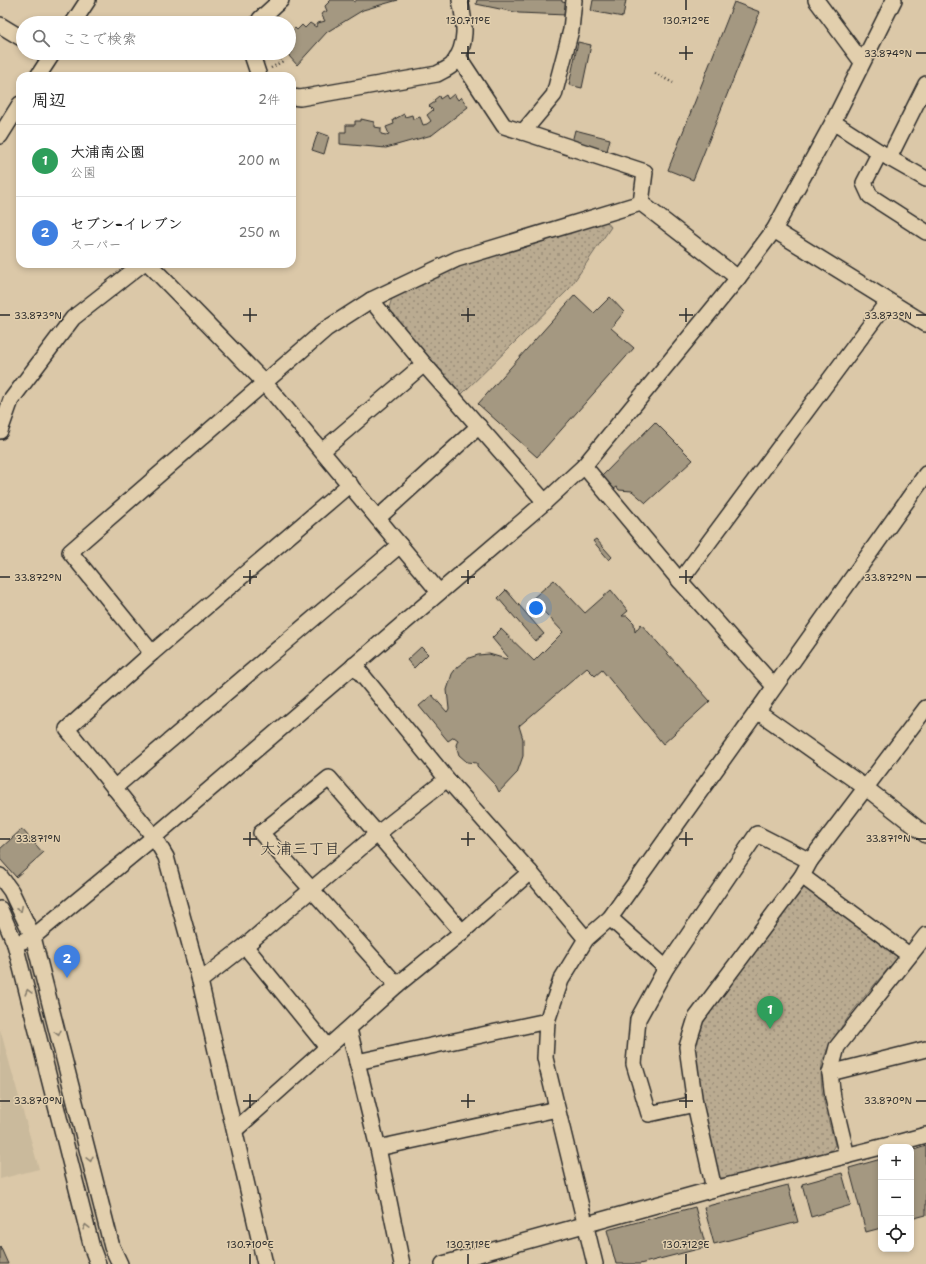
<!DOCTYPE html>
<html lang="ja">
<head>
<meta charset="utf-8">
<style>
  body { margin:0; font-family:"Shantell Sans","Klee One",sans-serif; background:#f6f6f6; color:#222 }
  .controls { position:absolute; right:12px; bottom:12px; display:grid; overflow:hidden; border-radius:8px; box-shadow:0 2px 6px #0003 }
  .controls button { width:36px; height:36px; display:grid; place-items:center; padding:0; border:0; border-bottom:1px solid #e0e0e0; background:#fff; color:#222; font:20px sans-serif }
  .you { position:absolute; left:536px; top:608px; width:14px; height:14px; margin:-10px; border:3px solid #fff; border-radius:50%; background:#1a73e8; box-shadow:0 0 0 6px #1a73e833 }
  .badge { display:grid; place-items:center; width:26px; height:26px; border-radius:50%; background:#7c3aed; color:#fff; font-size:13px; font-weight:700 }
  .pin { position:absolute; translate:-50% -33px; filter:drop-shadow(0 1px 2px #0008) }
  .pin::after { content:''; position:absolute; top:21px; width:14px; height:12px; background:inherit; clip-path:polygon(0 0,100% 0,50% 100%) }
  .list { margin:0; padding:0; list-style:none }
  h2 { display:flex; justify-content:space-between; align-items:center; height:52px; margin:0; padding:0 16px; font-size:17px }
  h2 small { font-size:13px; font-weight:400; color:#767676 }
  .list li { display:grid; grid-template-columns:26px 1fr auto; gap:12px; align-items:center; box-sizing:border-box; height:72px; padding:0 16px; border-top:1px solid #e0e0e0 }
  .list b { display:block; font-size:15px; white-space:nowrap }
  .list p { margin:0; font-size:13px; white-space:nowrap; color:#767676 }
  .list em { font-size:13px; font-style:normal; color:#767676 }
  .icon { flex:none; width:22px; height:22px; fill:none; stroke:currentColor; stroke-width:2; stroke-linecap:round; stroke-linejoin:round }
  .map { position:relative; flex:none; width:926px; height:1264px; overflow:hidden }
  .search { position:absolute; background:#fff; box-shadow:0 2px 6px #0003; left:16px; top:16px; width:280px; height:44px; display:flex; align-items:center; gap:10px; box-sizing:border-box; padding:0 14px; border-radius:22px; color:#767676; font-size:15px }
  .panel { position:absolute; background:#fff; box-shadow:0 2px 6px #0003; left:16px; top:72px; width:280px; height:196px; border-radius:12px }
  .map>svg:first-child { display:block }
  .built { fill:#caba9c }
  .grass { fill:url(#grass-dots); stroke:#726b5e }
  .building { fill:#a49881; stroke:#2b2b2b }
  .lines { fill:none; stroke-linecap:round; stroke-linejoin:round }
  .minor-casing { stroke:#2b2b2b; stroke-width:18 }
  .path { stroke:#2b2b2b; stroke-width:2.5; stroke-dasharray:1 3; stroke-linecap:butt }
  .minor { stroke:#e2cfad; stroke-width:15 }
  .oneway { stroke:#867d6c }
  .ticks { fill:none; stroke:#2b2b2b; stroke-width:1.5 }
  .labels { text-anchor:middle; stroke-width:3; stroke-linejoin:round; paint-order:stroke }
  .neighbourhood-label { font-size:16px; fill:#2b2b2b; stroke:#e2cfad }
  .ticks-label { font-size:10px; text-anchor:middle; fill:#2b2b2b; stroke:#e2cfad; stroke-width:3; stroke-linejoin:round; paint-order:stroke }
</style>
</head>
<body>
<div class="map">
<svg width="926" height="1264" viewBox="0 0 926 1264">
  <defs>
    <pattern id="grass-dots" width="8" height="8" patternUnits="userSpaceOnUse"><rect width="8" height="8" fill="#baab91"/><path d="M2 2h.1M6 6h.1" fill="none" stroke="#978b77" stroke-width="1.8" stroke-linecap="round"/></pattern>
  </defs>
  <rect width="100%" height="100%" fill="#dbc8a8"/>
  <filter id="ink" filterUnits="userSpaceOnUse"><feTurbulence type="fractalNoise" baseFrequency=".025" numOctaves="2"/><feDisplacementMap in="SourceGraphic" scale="8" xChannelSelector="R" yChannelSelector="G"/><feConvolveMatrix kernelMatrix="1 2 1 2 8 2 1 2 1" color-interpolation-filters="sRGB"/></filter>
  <g filter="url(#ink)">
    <polygon class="built" points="0,1029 39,1169 0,1179"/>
    <g class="grass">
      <polygon points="606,221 611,227 569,289 462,394 388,311 392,298 470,262"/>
      <path d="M808,887L895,951L897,958C878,981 826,1038 822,1065C818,1091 829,1120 835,1145L831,1151L725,1180L718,1176L695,1077L693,1047L702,1024L801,888Z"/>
    </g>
    <g class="building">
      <polygon points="331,0 353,0 354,2 357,0 398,0 363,10 327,32 297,65 289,56 292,52 289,50 289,46 292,42 289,38 293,34 291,32 295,28 297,30 302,25 305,28 310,23 316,27 318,23 325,21 321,14 327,11 325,6"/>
      <polygon points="477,0 562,0 562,2 567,3 566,15 519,13 476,4"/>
      <polygon points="593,0 626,0 623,17 591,11"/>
      <polygon points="734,2 760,12 693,180 668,170"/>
      <polygon points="578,42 591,45 582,88 569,85"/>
      <polygon points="454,94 458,100 461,97 468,107 432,135 386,148 340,144 340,132 346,132 346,125 355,125 355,121 361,121 361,119 374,122 374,127 381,128 381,134 386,135 389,134 386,127 394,124 393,120 404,114 405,117 412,115 413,119 420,117 423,125 427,124 431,121 427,115 433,110 429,106 435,102 434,100 439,96 440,99 446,95 448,99"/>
      <polygon points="575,130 610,139 607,151 572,142"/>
      <polygon points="318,132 329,136 324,154 312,150"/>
      <polygon points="575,295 594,313 610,297 624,312 611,328 634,348 537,457 478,404"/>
      <polygon points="655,422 693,460 646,503 632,491 619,490 617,487 614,489 602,476"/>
      <polygon points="596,539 612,557 609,560 593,541"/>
      <polygon points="554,580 585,613 611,590 628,611 622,616 627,616 634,623 635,632 641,624 710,701 663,744 602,670 595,676 587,668 519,726 523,739 523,756 517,773 499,792 496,786 477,766 477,763 467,762 459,755 456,745 458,740 454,737 448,741 419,706 432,695 447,712 449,709 447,690 452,674 457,667 469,658 478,655 489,654 506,659 508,657 492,638 501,629 534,661 563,632 532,599"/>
      <polygon points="506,590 544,634 535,641 498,598"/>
      <polygon points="421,647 428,654 414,668 407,660"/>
      <polygon points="22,829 43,853 16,877 0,859 0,849"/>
      <polygon points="926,1146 926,1215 911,1219 911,1151"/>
      <polygon points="881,1159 881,1228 866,1232 849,1168"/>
      <polygon points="842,1173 851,1205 811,1217 802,1184"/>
      <polygon points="788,1185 798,1222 714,1244 704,1207"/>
      <polygon points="695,1207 706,1247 640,1264 616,1264 607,1230"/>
      <polygon points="0,1246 8,1264 0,1264"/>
    </g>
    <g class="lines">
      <g class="minor-casing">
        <g id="minor">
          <polyline points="816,0 862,62"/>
          <polyline points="73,23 88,0"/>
          <polyline points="259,23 260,19 281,0"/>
          <polyline points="0,25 23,39"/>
          <polyline points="253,53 253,58 259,76"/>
          <polyline points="458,56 504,126 523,132 554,95 571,30 574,0"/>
          <polyline points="38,76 53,53"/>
          <path d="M292,97L300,98L437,74C442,71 450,68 453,64C468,45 465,22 460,0"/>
          <polyline points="833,122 889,158 926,179"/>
          <polyline points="523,132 645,172 641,203"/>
          <polyline points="0,136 20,104"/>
          <polyline points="880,152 864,183 870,196 926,232"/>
          <polyline points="889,158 926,84"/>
          <polyline points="774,230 926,324"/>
          <polyline points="149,264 264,382 439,592"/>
          <polyline points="371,300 424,364 545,502"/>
          <polyline points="0,431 11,400 73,318 142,264"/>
          <polyline points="322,451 424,364"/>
          <polyline points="584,466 680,581 774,686"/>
          <polyline points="378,518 479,426"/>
          <polyline points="680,581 888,301"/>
          <polyline points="152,653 70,552 326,329 371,300 457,259 641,203 738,278"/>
          <polyline points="354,665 447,779 530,872 586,939"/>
          <polyline points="757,711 866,788 926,835"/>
          <polyline points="114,788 400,545"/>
          <polyline points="0,876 11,891 33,937 112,1247 120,1264"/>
          <polyline points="802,876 909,955"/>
          <polyline points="0,909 15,944 92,1248 98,1264"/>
          <polyline points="610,918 666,968"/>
          <polyline points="15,944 33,937 154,837 545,502 584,466 738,278 774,230 833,122 894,0"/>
          <polyline points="245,946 327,1047"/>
          <polyline points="200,981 166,857 154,837 67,729 152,653 350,484"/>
          <polyline points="397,985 261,833 329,778 462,932"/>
          <polyline points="547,1021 561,980 586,939 610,918 926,474"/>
          <polyline points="349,1029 378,1148 402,1264"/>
          <polyline points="357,1062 547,1021 545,1058 595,1264"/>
          <polyline points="830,1073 926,1049"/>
          <polyline points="695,1104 649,1114 634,1064 638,1019 666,968 757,834 810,861"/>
          <polyline points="235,1130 397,985 462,932 530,872"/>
          <polyline points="882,1147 926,1135"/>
          <polyline points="378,1148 557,1109"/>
          <polyline points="847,1156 833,1098 830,1073 837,1047 926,935"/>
          <polyline points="714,1189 695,1104 687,1047 696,1018 802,876 810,861 926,708"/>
          <polyline points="265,1264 200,981 245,946 377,834 447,779"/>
          <polyline points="443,1264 714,1189 881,1147"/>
        </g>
      </g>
      <g class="path">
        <polyline points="271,68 283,61"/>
        <polyline points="655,73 673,83"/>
      </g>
      <use href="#minor" class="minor"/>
    </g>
    <defs><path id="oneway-chevron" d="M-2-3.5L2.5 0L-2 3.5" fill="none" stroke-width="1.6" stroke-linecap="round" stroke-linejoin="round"/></defs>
    <g class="oneway">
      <use href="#oneway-chevron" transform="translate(20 909) rotate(64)"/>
      <use href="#oneway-chevron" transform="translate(28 992) rotate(-105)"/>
      <use href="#oneway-chevron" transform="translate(58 1033) rotate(76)"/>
      <use href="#oneway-chevron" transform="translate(90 1159) rotate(76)"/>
      <use href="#oneway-chevron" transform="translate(86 1227) rotate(-104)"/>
    </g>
  </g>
  <path class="ticks" d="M468,0V10M686,0V10M468,46V60M686,46V60M461,53H475M679,53H693M916,53H926M250,308V322M468,308V322M686,308V322M0,315H10M243,315H257M461,315H475M679,315H693M916,315H926M250,570V584M468,570V584M686,570V584M0,577H10M243,577H257M461,577H475M679,577H693M916,577H926M250,832V846M468,832V846M686,832V846M0,839H10M243,839H257M461,839H475M679,839H693M916,839H926M250,1094V1108M468,1094V1108M686,1094V1108M0,1101H10M243,1101H257M461,1101H475M679,1101H693M916,1101H926M250,1254V1264M468,1254V1264M686,1254V1264"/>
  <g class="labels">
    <g class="neighbourhood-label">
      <text x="300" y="854">大浦三丁目</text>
    </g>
  </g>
  <g class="ticks-label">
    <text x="468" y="24">130.711°E</text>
    <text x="686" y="24">130.712°E</text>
    <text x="888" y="57">33.874°N</text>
    <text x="38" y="319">33.873°N</text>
    <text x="888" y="319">33.873°N</text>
    <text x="38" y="581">33.872°N</text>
    <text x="888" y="581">33.872°N</text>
    <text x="38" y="842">33.871°N</text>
    <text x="888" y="842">33.871°N</text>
    <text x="38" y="1104">33.870°N</text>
    <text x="888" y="1104">33.870°N</text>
    <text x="250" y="1248">130.710°E</text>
    <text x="468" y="1248">130.711°E</text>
    <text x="686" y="1248">130.712°E</text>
  </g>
</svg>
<div class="controls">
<button>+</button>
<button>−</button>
<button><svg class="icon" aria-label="locate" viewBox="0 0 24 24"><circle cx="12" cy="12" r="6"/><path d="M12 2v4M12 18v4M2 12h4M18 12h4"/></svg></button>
</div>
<div class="you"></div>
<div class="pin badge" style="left:770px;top:1029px;background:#2e9e5b">1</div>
<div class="pin badge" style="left:67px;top:978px;background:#3f7fe0">2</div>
<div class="search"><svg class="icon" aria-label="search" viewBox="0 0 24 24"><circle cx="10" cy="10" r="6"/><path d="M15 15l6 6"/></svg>ここで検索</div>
<section class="panel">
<h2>周辺<small>2件</small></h2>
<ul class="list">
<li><span class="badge" style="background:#2e9e5b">1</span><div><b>大浦南公園</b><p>公園</p></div><em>200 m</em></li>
<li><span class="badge" style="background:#3f7fe0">2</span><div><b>セブン-イレブン</b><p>スーパー</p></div><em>250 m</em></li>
</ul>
</section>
</div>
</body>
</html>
